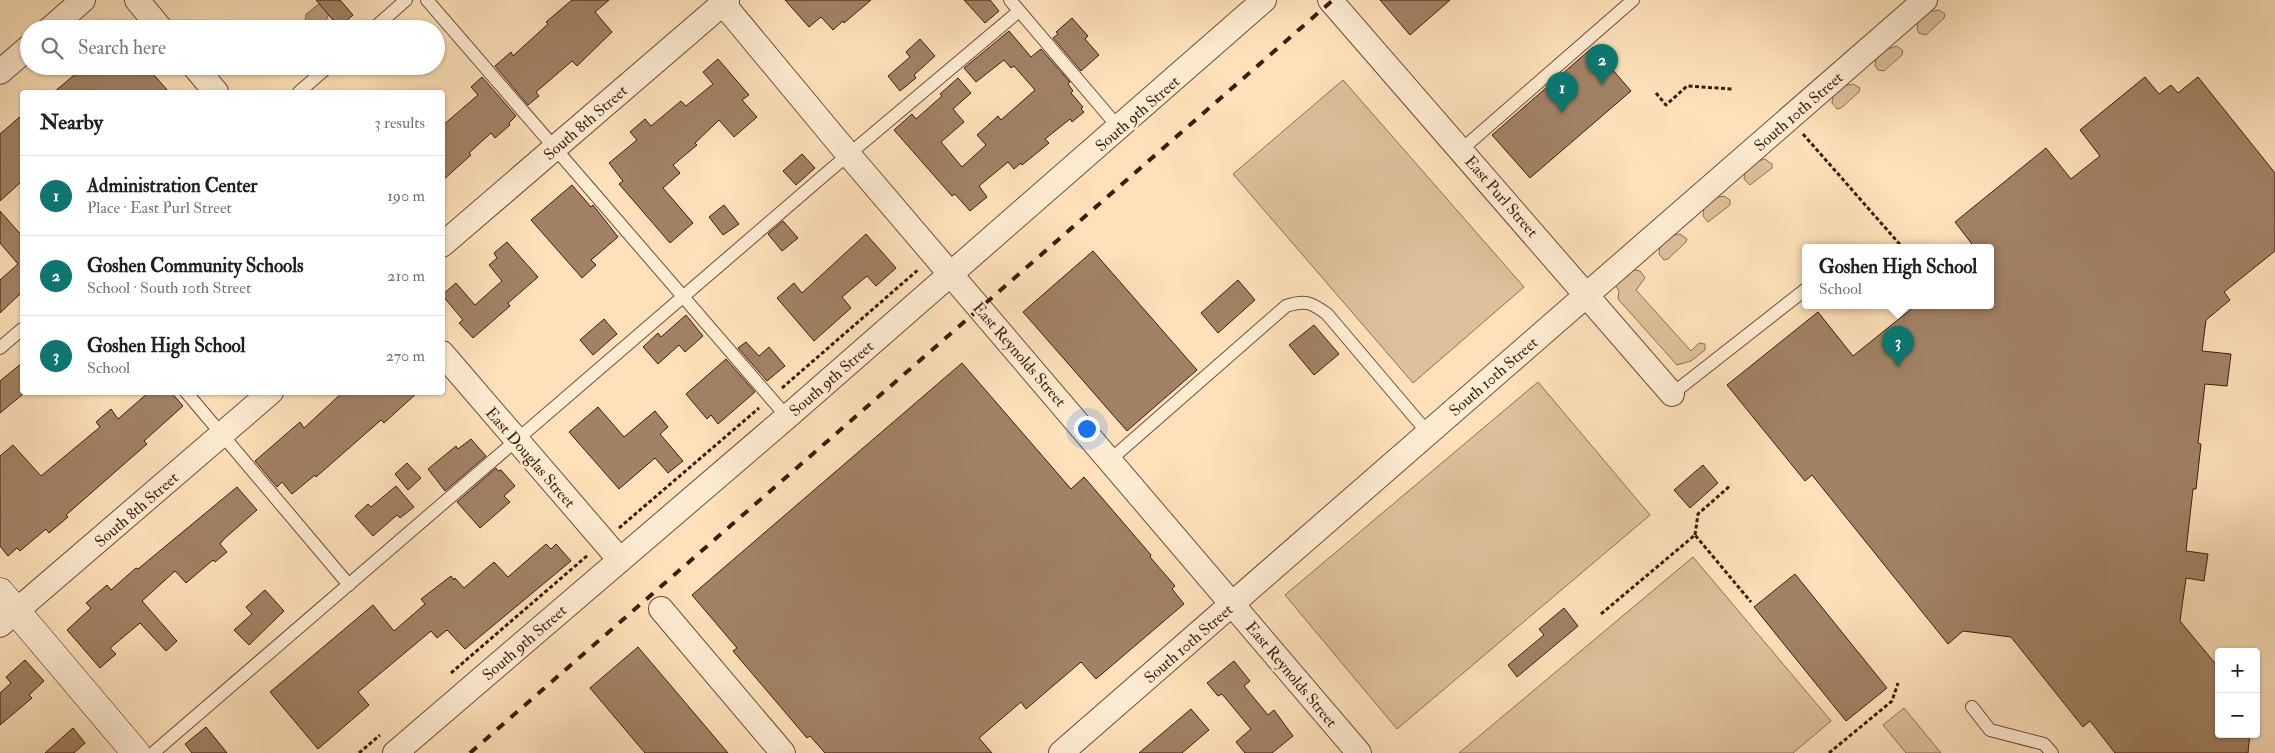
<!DOCTYPE html>
<html lang="en">
<head>
<meta charset="utf-8">
<style>
  body { margin:0; font-family:"IM FELL Double Pica",serif; background:#f6f6f6; color:#202124 }
  .controls { position:absolute; right:15px; bottom:15px; display:grid; overflow:hidden; border-radius:5px; box-shadow:0 1px 4px #0004 }
  .controls button { width:45px; height:45px; display:grid; place-items:center; padding:0; border:0; border-bottom:1px solid #e0e0e0; background:#fff; color:#202124; font:25px sans-serif }
  .you { position:absolute; left:1086px; top:428px; width:18px; height:18px; margin:-12px; border:4px solid #fff; border-radius:50%; background:#1a73e8; box-shadow:0 0 0 8px #1a73e833 }
  .badge { display:grid; place-items:center; width:32px; height:32px; border-radius:50%; background:#0f766e; color:#fff; font-size:16px; font-weight:700 }
  .pin { position:absolute; translate:-50% -41px; filter:drop-shadow(0 1px 2px #0008) }
  .pin::after { content:''; position:absolute; top:26px; width:18px; height:15px; background:inherit; clip-path:polygon(0 0,100% 0,50% 100%) }
  .popup { position:absolute; left:1802px; top:244px; width:192px; height:65px; box-sizing:border-box; display:grid; place-content:center; border-radius:5px; background:#fff; filter:drop-shadow(0 1px 4px #0005); font-size:16px; white-space:nowrap; color:#757577 }
  .popup b { font-size:19px; color:#202124 }
  .popup::after { content:''; position:absolute; left:50%; top:100%; margin-left:-10px; border:10px solid transparent; border-top-color:#fff }
  .list { margin:0; padding:0; list-style:none }
  h2 { display:flex; justify-content:space-between; align-items:center; height:65px; margin:0; padding:0 20px; font-size:21px }
  h2 small { font-size:16px; font-weight:400; color:#757577 }
  .list li { display:grid; grid-template-columns:32px 1fr auto; gap:15px; align-items:center; box-sizing:border-box; height:80px; padding:0 20px; border-top:1px solid #e0e0e0 }
  .list b { display:block; font-size:19px; white-space:nowrap }
  .list p { margin:0; font-size:16px; white-space:nowrap; color:#757577 }
  .list em { font-size:16px; font-style:normal; color:#757577 }
  .icon { flex:none; width:28px; height:28px; fill:none; stroke:currentColor; stroke-width:2; stroke-linecap:round; stroke-linejoin:round }
  .map { position:relative; flex:none; width:2275px; height:753px; overflow:hidden }
  .search { position:absolute; background:#fff; box-shadow:0 1px 4px #0004; left:20px; top:20px; width:425px; height:55px; display:flex; align-items:center; gap:12px; box-sizing:border-box; padding:0 18px; border-radius:28px; color:#757577; font-size:19px }
  .panel { position:absolute; background:#fff; box-shadow:0 1px 4px #0004; left:20px; top:90px; width:425px; height:305px; border-radius:5px }
  .map>svg:first-child { display:block }
  .green { fill:#ddc09c; stroke:#8e6e54 }
  .water { fill:#bd9e7f; stroke:#8a6a51 }
  .building { fill:#a28266; stroke:#3e1c0c }
  .lines { fill:none; stroke-linecap:round; stroke-linejoin:round }
  .service-casing { stroke:#6e4d38; stroke-width:14 }
  .minor-casing { stroke:#6e4d38; stroke-width:26 }
  .secondary-casing { stroke:#3e1c0c; stroke-width:29 }
  .path { stroke:#3e1c0c; stroke-width:3; stroke-dasharray:4 2.5; stroke-linecap:butt }
  .service { stroke:#feecd2; stroke-width:12 }
  .minor { stroke:#feecd2; stroke-width:24 }
  .secondary { stroke:#feecd2; stroke-width:28 }
  .rail { stroke:#3e1c0c; stroke-width:4; stroke-dasharray:9 9; stroke-linecap:butt }
  .labels { text-anchor:middle; stroke-width:5; stroke-linejoin:round; paint-order:stroke }
  .street-label { font-size:16px; fill:#3e1c0c; stroke:#feecd2 }
</style>
</head>
<body>
<div class="map">
<svg width="2275" height="753" viewBox="0 0 2275 753">
  <rect width="100%" height="100%" fill="#fee1ba"/>
  <filter id="stains"><feTurbulence type="fractalNoise" baseFrequency=".004" numOctaves="4"/><feColorMatrix values="0 0 0 0 .2 0 0 0 0 .09 0 0 0 0 .02 0 0 0 .5 -.17"/></filter>
  <radialGradient id="worn" r=".72"><stop offset=".6" stop-color="#630" stop-opacity="0"/><stop offset="1" stop-color="#630" stop-opacity=".3"/></radialGradient>
  <g class="green">
    <polygon points="1939,10 1945,14 1944,18 1926,35 1919,33 1917,29 1918,21 1929,12"/>
    <polygon points="1897,46 1903,51 1902,55 1884,71 1878,70 1875,66 1876,57 1887,49"/>
    <polygon points="1343,80 1524,287 1413,383 1233,174"/>
    <polygon points="1853,84 1860,88 1859,92 1841,108 1837,109 1832,103 1833,95 1843,86"/>
    <polygon points="1765,159 1772,164 1772,168 1750,185 1744,179 1745,170 1755,162"/>
    <polygon points="1724,196 1730,200 1730,205 1708,222 1703,216 1704,207 1714,198"/>
    <polygon points="1680,234 1687,239 1686,242 1668,259 1664,260 1659,254 1660,245 1670,236"/>
    <polygon points="1635,270 1640,271 1645,278 1636,290 1691,351 1699,343 1705,344 1705,350 1691,361 1677,365 1618,299 1619,291 1615,285 1630,271"/>
    <polygon points="1538,382 1650,515 1397,729 1285,595"/>
    <polygon points="1693,557 1831,721 1793,753 1459,753"/>
    <polygon points="1904,708 1941,753 1906,753 1883,725"/>
  </g>
  <polygon class="water" points="320,3 330,12 322,29 304,29 306,14"/>
  <g class="building">
    <polygon points="316,0 340,0 353,15 339,27"/>
    <polygon points="572,0 609,0 595,12 612,32 577,66 572,61 536,92 539,96 528,105 495,66 511,52 513,56 548,24 546,22"/>
    <polygon points="785,0 871,0 844,23 843,21 833,30 821,17 809,27"/>
    <polygon points="964,0 990,0 999,11 985,23"/>
    <polygon points="1380,0 1450,0 1410,35"/>
    <polygon points="1072,18 1088,36 1085,39 1099,55 1081,71 1053,38 1058,34 1056,32"/>
    <polygon points="1009,31 1031,57 1041,49 1070,82 1068,84 1073,91 1071,93 1083,107 1081,109 1084,112 1072,122 1070,119 1045,139 1049,143 1022,165 1021,163 1014,169 1008,162 979,186 987,197 970,211 955,194 952,196 894,130 912,114 916,119 942,96 940,94 958,78 971,93 953,109 964,122 941,142 962,167 986,145 977,135 998,116 1001,120 1035,90 1014,66 1011,68 1004,60 976,82 964,68"/>
    <polygon points="920,39 935,56 914,75 916,78 900,91 888,76 910,57 906,52"/>
    <polygon points="1593,47 1631,91 1530,178 1492,135"/>
    <polygon points="718,59 749,95 742,100 757,117 734,137 719,120 695,143 697,145 673,165 680,173 663,188 693,223 670,243 619,184 623,181 609,163 637,140 630,132 645,119 651,126 681,101 686,106 713,84 703,72"/>
    <polygon points="85,66 146,66 169,92 54,92"/>
    <polygon points="482,77 516,116 509,123 510,125 495,138 491,133 469,153 471,155 442,181 442,126 478,95 471,87"/>
    <polygon points="2145,77 2159,94 2171,85 2178,93 2198,77 2275,173 2275,251 2224,292 2230,300 2206,320 2202,351 2231,354 2227,386 2205,384 2198,443 2201,444 2196,489 2193,489 2186,551 2208,554 2204,581 2186,578 2180,621 2219,668 2219,734 2250,734 2248,753 2115,753 2090,721 2083,727 2011,637 1963,631 1948,644 1812,475 1805,481 1727,385 1818,312 1853,356 1915,306 1990,306 1990,248 1975,248 1955,222 2046,148 2071,179 2100,156 2080,130"/>
    <polygon points="22,115 22,181 0,201 0,134"/>
    <polygon points="802,154 815,168 796,185 783,171"/>
    <polygon points="572,185 591,207 593,205 618,237 591,260 596,265 582,278 531,220"/>
    <polygon points="724,205 739,224 723,235 709,217"/>
    <polygon points="0,211 22,236 22,292 0,313 0,280 18,264 0,243"/>
    <polygon points="783,221 798,238 782,251 768,234"/>
    <polygon points="866,234 896,268 876,286 867,276 842,297 851,308 814,341 777,298 794,283 802,293"/>
    <polygon points="507,242 538,277 508,303 510,306 473,338 459,323 463,320 442,295 456,283 475,305 502,281 489,265 497,258 494,253"/>
    <polygon points="1093,251 1197,370 1127,431 1023,312"/>
    <polygon points="1238,280 1255,300 1218,333 1201,313"/>
    <polygon points="686,315 703,336 685,352 679,345 658,364 643,347 658,333 661,337"/>
    <polygon points="604,319 617,334 593,355 580,340"/>
    <polygon points="1314,325 1339,354 1314,375 1289,345"/>
    <polygon points="746,342 759,356 769,347 785,366 767,381 738,348"/>
    <polygon points="726,359 755,392 718,424 711,415 707,419 686,394"/>
    <polygon points="22,363 22,395 0,413 0,381"/>
    <polygon points="962,363 1071,489 1084,477 1151,555 1150,557 1175,586 1172,589 1184,604 1096,679 1081,662 1026,709 1021,702 979,738 992,753 825,753 810,736 807,738 733,651 737,648 692,595"/>
    <polygon points="149,392 171,392 183,406 144,441 147,444 66,515 68,517 49,533 46,529 20,551 17,548 8,556 0,546 0,456 13,445 41,476 100,427 96,422 111,409 118,419"/>
    <polygon points="343,392 418,392 384,423 381,420 316,477 315,475 292,494 282,482 277,487 255,461 300,422 304,428"/>
    <polygon points="598,407 624,437 655,411 668,427 660,434 683,461 668,473 655,458 619,489 569,432"/>
    <polygon points="471,439 486,456 445,491 428,469 456,446 458,449"/>
    <polygon points="407,463 421,478 408,490 395,474"/>
    <polygon points="1703,465 1718,483 1690,508 1674,490"/>
    <polygon points="496,468 498,471 501,470 515,486 504,496 510,502 480,528 457,502"/>
    <polygon points="396,486 414,507 400,518 397,515 373,536 355,516 368,504 371,507"/>
    <polygon points="237,487 257,510 224,539 220,544 227,552 215,562 213,560 186,583 175,571 142,601 177,641 166,651 140,623 110,648 116,654 100,668 67,630 91,608 86,603 107,585 111,590 136,568 138,569"/>
    <polygon points="546,544 551,549 556,544 571,561 465,649 447,630 437,638 431,631 358,692 369,705 318,749 270,692 373,605 394,631 425,604 421,599 451,576 454,580 455,578 464,588 494,562 508,577"/>
    <polygon points="1795,574 1887,688 1846,721 1754,607"/>
    <polygon points="265,590 284,611 249,645 234,630 252,614 246,607"/>
    <polygon points="1564,608 1578,626 1517,677 1508,665 1544,635 1539,629"/>
    <polygon points="638,647 728,753 645,753 590,688"/>
    <polygon points="25,660 44,681 29,695 32,698 0,725 0,693 11,683 6,677"/>
    <polygon points="1234,661 1250,681 1244,686 1268,715 1274,710 1293,736 1272,753 1245,753 1236,742 1251,729 1222,694 1218,696 1207,683"/>
    <polygon points="1191,709 1209,730 1182,753 1139,753"/>
    <polygon points="206,727 227,753 192,753 185,744"/>
    <polygon points="73,728 85,743 74,753 45,753"/>
  </g>
  <g class="lines">
    <g class="service-casing">
      <g id="service">
        <polyline points="427,0 787,417"/>
        <polyline points="1010,0 1119,128"/>
        <polyline points="373,29 406,0"/>
        <polyline points="299,92 329,66"/>
        <polyline points="1461,150 1633,0"/>
        <polyline points="0,348 22,329"/>
        <polyline points="186,392 349,585"/>
        <polyline points="1672,394 1806,289"/>
        <path d="M1110,460L1286,306C1305,300 1311,302 1327,314L1428,433"/>
        <polyline points="1972,707 1990,730 2044,744 2052,753"/>
        <polyline points="153,753 829,171 1019,11"/>
      </g>
    </g>
    <g class="minor-casing">
      <g id="minor">
        <polyline points="137,0 161,29"/>
        <polyline points="720,0 848,154 1359,753"/>
        <polyline points="1330,0 1672,394"/>
        <polyline points="50,29 83,0"/>
        <polyline points="194,66 216,92"/>
        <polyline points="0,72 29,47"/>
        <polyline points="442,245 727,0"/>
        <polyline points="442,353 620,560"/>
        <polyline points="661,609 783,753"/>
        <polyline points="0,625 271,392"/>
        <polyline points="395,753 787,417 1264,0"/>
        <polyline points="1061,753 1925,0"/>
      </g>
    </g>
    <g class="secondary-casing">
      <polyline id="secondary" points="0,592 136,753"/>
    </g>
    <g class="path">
      <polyline points="1656,93 1666,105 1687,86 1732,89"/>
      <polyline points="1803,134 1903,248"/>
      <polyline points="782,388 919,269"/>
      <polyline points="619,528 759,408"/>
      <polyline points="1695,535 1698,514 1731,485"/>
      <polyline points="1601,614 1695,535 1751,602"/>
      <polyline points="451,673 588,555"/>
      <polyline points="359,753 380,735"/>
      <polyline points="1829,753 1892,701 1898,683"/>
    </g>
    <use href="#service" class="service"/>
    <use href="#minor" class="minor"/>
    <use href="#secondary" class="secondary"/>
    <polyline class="rail" points="470,753 1333,0"/>
  </g>
  <g class="labels">
    <g class="street-label">
      <text transform="translate(1798 111) rotate(-41)" y="6">South 10th Street</text>
      <text transform="translate(1137 113) rotate(-41)" y="6">South 9th Street</text>
      <text transform="translate(585 122) rotate(-41)" y="6">South 8th Street</text>
      <text transform="translate(1502 196) rotate(49)" y="6">East Purl Street</text>
      <text transform="translate(1020 354) rotate(49)" y="6">East Reynolds Street</text>
      <text transform="translate(1493 376) rotate(-41)" y="6">South 10th Street</text>
      <text transform="translate(831 378) rotate(-41)" y="6">South 9th Street</text>
      <text transform="translate(531 457) rotate(49)" y="6">East Douglas Street</text>
      <text transform="translate(136 509) rotate(-41)" y="6">South 8th Street</text>
      <text transform="translate(524 642) rotate(-41)" y="6">South 9th Street</text>
      <text transform="translate(1188 643) rotate(-41)" y="6">South 10th Street</text>
      <text transform="translate(1292 674) rotate(50)" y="6">East Reynolds Street</text>
    </g>
  </g>
  <rect width="100%" height="100%" filter="url(#stains)"/>
  <rect width="100%" height="100%" fill="url(#worn)"/>
</svg>
<div class="controls">
<button>+</button>
<button>−</button>
</div>
<div class="you"></div>
<div class="pin badge" style="left:1562px;top:113px">1</div>
<div class="pin badge" style="left:1602px;top:85px">2</div>
<div class="pin badge" style="left:1898px;top:367px">3</div>
<div class="popup"><b>Goshen High School</b>School</div>
<div class="search"><svg class="icon" aria-label="search" viewBox="0 0 24 24"><circle cx="10" cy="10" r="6"/><path d="M15 15l6 6"/></svg>Search here</div>
<section class="panel">
<h2>Nearby<small>3 results</small></h2>
<ul class="list">
<li><span class="badge">1</span><div><b>Administration Center</b><p>Place · East Purl Street</p></div><em>190 m</em></li>
<li><span class="badge">2</span><div><b>Goshen Community Schools</b><p>School · South 10th Street</p></div><em>210 m</em></li>
<li><span class="badge">3</span><div><b>Goshen High School</b><p>School</p></div><em>270 m</em></li>
</ul>
</section>
</div>
</body>
</html>
